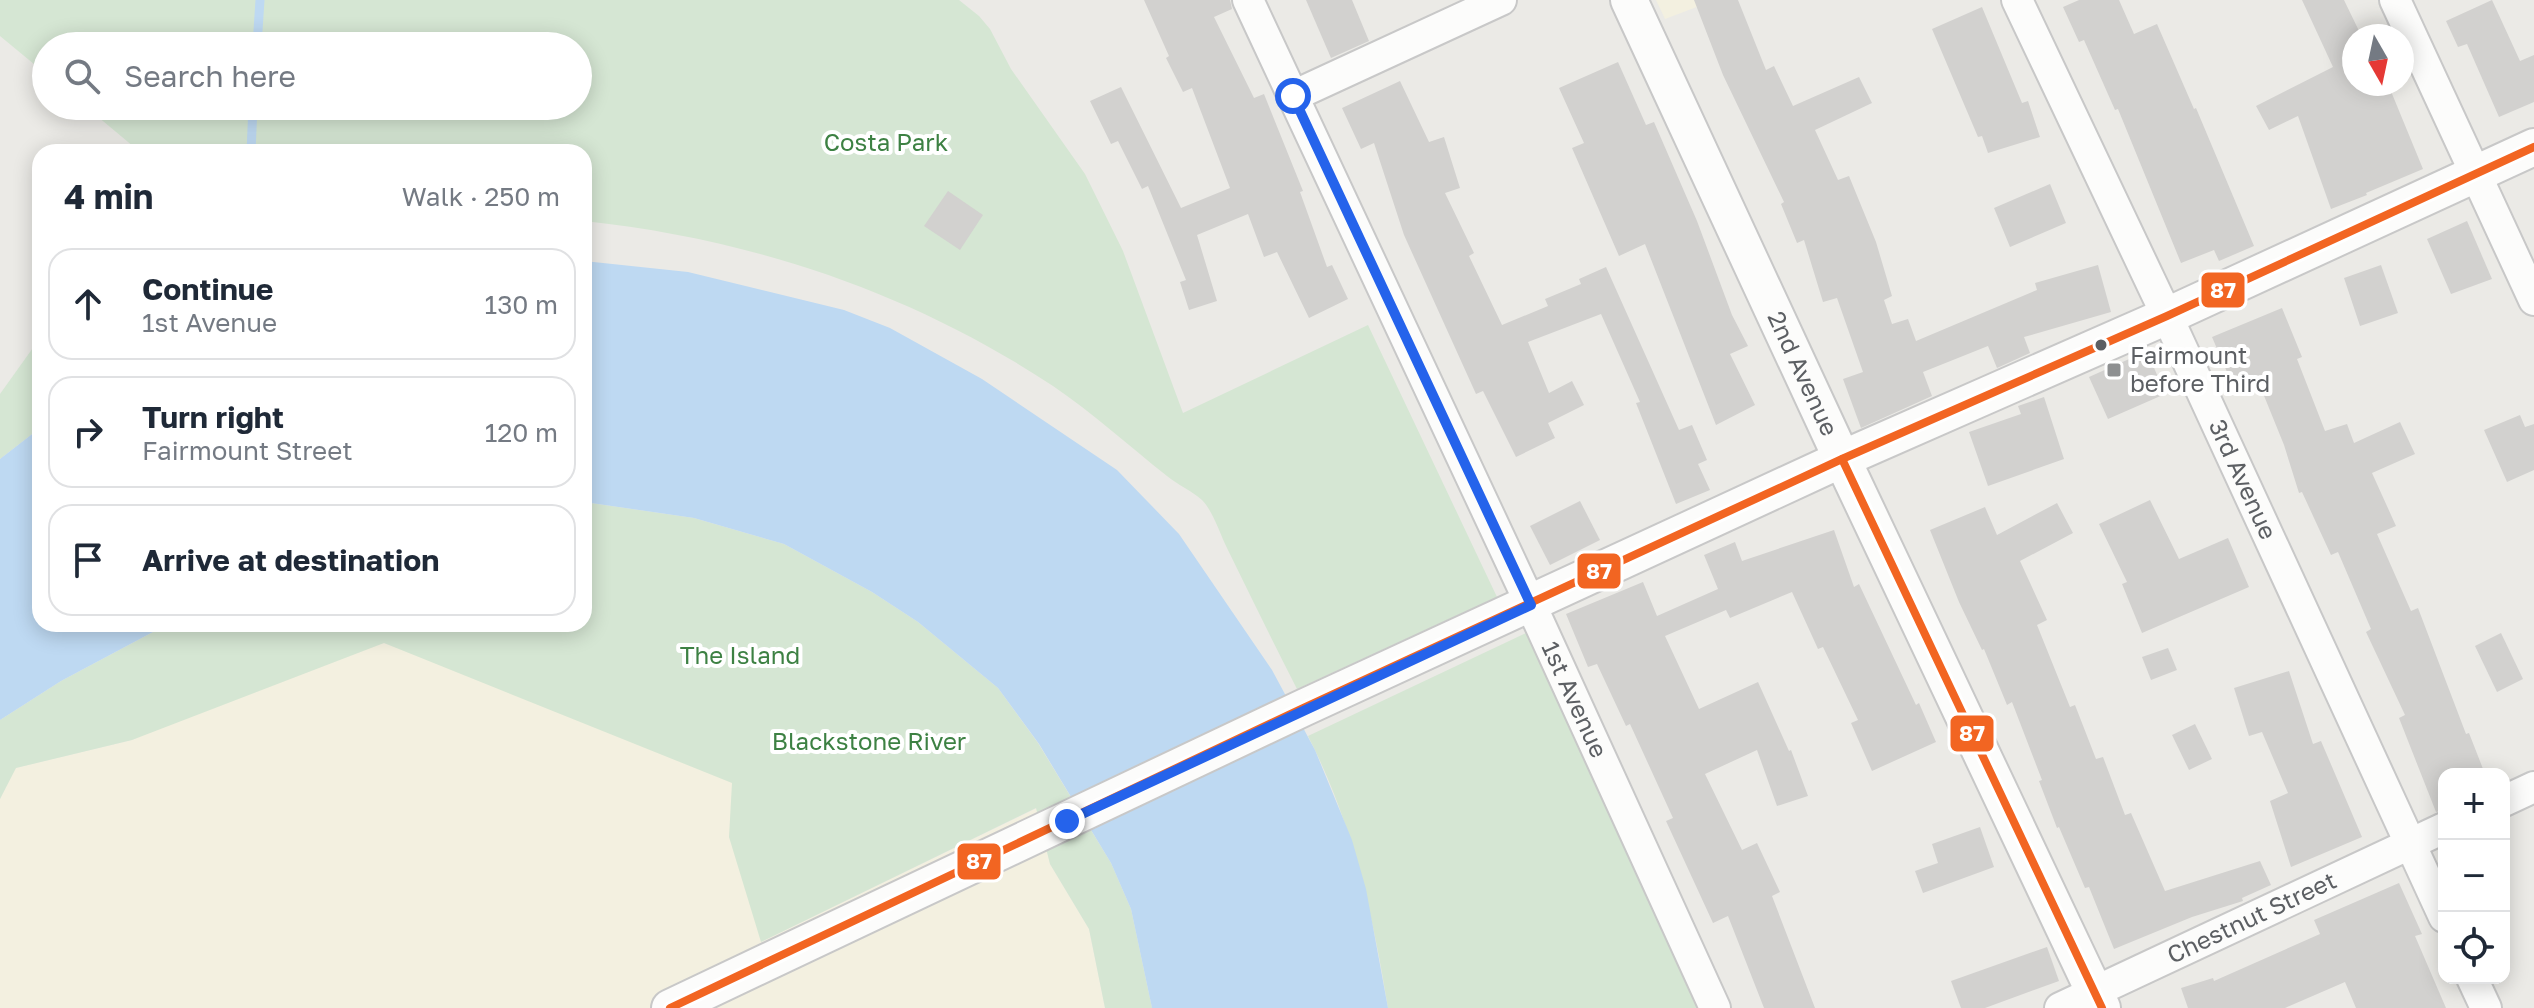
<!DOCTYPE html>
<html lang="en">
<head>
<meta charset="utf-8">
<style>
  body { margin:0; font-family:"Golos Text",sans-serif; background:#f2f2f3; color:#1f2937 }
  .controls { position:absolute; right:24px; bottom:24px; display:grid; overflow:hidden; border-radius:16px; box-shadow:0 4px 20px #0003 }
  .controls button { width:72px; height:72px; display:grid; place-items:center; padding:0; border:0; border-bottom:2px solid #e0e1e3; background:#fff; color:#1f2937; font:40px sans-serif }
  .compass { position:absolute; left:2342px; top:24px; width:72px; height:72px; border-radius:50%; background:#fff; box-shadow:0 4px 20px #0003; rotate:171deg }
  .stop { position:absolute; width:24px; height:24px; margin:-18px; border:6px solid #2563eb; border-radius:50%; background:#fff }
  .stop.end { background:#2563eb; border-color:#fff; box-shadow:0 2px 8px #0008 }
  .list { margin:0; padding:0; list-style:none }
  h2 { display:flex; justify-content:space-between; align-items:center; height:104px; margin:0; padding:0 32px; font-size:34px }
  h2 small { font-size:26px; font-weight:400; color:#747a83 }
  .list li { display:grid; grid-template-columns:52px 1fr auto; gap:24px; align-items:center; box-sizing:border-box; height:112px; margin:0 16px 16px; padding:0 16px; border:2px solid #e0e1e3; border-radius:24px }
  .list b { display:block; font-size:30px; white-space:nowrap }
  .list p { margin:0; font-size:26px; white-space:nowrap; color:#747a83 }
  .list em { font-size:26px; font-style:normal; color:#747a83 }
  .icon { flex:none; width:44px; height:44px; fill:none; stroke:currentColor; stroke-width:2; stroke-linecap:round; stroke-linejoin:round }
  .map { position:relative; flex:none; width:2534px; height:1008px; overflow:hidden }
  .search { position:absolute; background:#fff; box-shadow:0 4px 20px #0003; left:32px; top:32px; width:560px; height:88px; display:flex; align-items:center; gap:20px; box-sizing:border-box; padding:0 28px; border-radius:44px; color:#747a83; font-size:30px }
  .panel { position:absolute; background:#fff; box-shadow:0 4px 20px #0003; left:32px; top:144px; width:560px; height:488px; border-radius:24px }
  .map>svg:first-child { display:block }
  .commercial { fill:#f3f0e0 }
  .green { fill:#d5e6d3 }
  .water { fill:#bed9f2 }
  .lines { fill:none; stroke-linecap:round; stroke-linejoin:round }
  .stream { stroke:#bed9f2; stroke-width:9 }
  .building { fill:#d2d1cf }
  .minor-casing { stroke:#c8c8c8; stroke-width:34 }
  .tertiary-casing { stroke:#c8c8c8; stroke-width:40 }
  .minor { stroke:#fcfcfb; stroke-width:30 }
  .tertiary { stroke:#fcfcfb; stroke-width:36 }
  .bus-1-casing { stroke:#fff; stroke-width:14 }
  .bus-1 { stroke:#f26522; stroke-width:8 }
  .route { stroke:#2563eb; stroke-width:10 }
  .bus-dot { fill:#5c5f63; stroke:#fff; stroke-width:3 }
  .poi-dot { fill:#8e9091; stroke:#fff; stroke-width:3 }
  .labels { text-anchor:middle; stroke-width:8; stroke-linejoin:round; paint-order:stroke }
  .park-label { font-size:24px; fill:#3d8143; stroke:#fff }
  .poi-label { font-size:24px; fill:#5c5f63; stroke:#fff; text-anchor:start }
  .street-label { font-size:24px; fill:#5c5f63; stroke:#fff }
  .line-badge { stroke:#fff; stroke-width:3 }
  .badge-label { font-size:22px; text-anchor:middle; font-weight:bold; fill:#fff }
</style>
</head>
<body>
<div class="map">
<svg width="2534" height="1008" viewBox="0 0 2534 1008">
  <rect width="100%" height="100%" fill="#ebeae6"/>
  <g class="commercial">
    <polygon points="1656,0 1715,0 1665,19"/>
    <polygon points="384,643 733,770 761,942 1037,808 1050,864 1089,929 1105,1008 0,1008 0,799 15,768 132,740 251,680"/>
  </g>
  <g class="green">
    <path d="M0,0H959L979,16L990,29L1011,69L1085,174L1123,251L1183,413L1368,325L1497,597L1297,689C1273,642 1250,595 1227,548C1220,534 1213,511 1202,500C1192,491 1178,485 1167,476C1129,446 1093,413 1053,386C911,292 752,239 584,221V152H140L85,106H578V46H46V74L0,36Z"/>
    <polygon points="40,338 40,428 0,459 0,394"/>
    <polygon points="584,502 694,518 784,544 872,592 918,622 998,688 1038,743 1111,863 1131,909 1152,1008 1105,1008 1089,929 1050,864 1036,808 761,942 729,837 732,783 384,643 132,740 16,768 0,799 0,720 61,681 168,624 584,624"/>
    <path d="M1545,624L1721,1008H1388C1373,914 1352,822 1308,736Z"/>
  </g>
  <g class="water">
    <polygon points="584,261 688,272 844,310 890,328 982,379 1117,470 1179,534 1272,670 1315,750 1352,840 1366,889 1388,1008 1152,1008 1131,909 1111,863 1039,744 998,688 918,622 872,592 784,544 694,518 584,502"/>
    <polygon points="40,428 40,624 168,624 61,681 0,720 0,459"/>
  </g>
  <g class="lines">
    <g class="stream">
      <polyline points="257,46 260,0"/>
      <polyline points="251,152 253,106"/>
    </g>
  </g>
  <g class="building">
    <polygon points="1144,0 1230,0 1232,9 1214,17 1254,98 1264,94 1303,191 1300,192 1327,267 1332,265 1348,299 1309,318 1277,252 1264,257 1248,214 1197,235 1217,301 1189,310 1180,282 1186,280 1148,186 1142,189 1118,141 1111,144 1090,101 1121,87 1181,208 1230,188 1192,88 1183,92 1166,58 1169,56"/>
    <polygon points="1306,0 1352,0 1369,41 1331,58"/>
    <polygon points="1694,0 1738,0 1766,70 1774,66 1793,106 1859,77 1872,103 1815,130 1838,180 1849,176 1876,242 1892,296 1884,300 1892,324 1908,319 1916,341 2037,290 2035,283 2098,265 2111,312 2024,337 2030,353 1997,368 1988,346 1923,372 1932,396 1861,428 1843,379 1863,372 1837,298 1823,302 1804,240 1797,243 1781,204 1784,202 1723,75"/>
    <polygon points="2079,0 2119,0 2134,34 2157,24 2194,109 2196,108 2254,246 2219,261 2214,250 2181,263 2118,109 2115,110 2084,40 2079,42 2063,7"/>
    <polygon points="2302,0 2344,0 2360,33 2354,36 2354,84 2388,84 2423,169 2366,193 2367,195 2331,209 2298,116 2269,130 2256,106 2333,67"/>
    <polygon points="2492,0 2520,61 2534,55 2534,102 2499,117 2467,44 2458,47 2446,21"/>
    <polygon points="1982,7 2022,103 2028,101 2040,137 1988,153 1982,136 1978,137 1932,29"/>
    <polygon points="1618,62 1646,125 1654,122 1697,221 1732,315 1748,346 1730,354 1755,405 1716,425 1645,244 1619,256 1572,148 1584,143 1559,88"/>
    <polygon points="1400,81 1429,142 1444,137 1460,188 1445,193 1474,253 1469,256 1502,325 1548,306 1545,299 1581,284 1579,279 1606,267 1679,430 1692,425 1707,460 1698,464 1710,490 1676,504 1636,403 1640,402 1601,314 1528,342 1549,393 1572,381 1584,405 1548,423 1555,438 1516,457 1483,391 1476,394 1404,235 1374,143 1361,149 1342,108"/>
    <polygon points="2050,184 2066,223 2010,247 1994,208"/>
    <polygon points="948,191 983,215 960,250 924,226"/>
    <polygon points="2467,221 2492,279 2451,294 2427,239"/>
    <polygon points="2381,265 2398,313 2360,326 2344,278"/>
    <polygon points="2282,308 2302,357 2297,359 2325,431 2347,424 2354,443 2400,422 2415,454 2372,473 2396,526 2377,534 2411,611 2418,608 2466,734 2469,733 2485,774 2444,774 2444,810 2436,812 2399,718 2405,715 2366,632 2371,629 2338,552 2331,555 2302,492 2299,493 2284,445 2256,376 2233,386 2212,337"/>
    <polygon points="2147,351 2165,394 2108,419 2089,377"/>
    <polygon points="2044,397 2064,459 1988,486 1969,432 2021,414 2018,406"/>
    <polygon points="2520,415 2525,427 2534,424 2534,470 2507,482 2484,430"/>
    <polygon points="2150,500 2179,559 2228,538 2249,587 2142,633 2122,584 2127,582 2099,524"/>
    <polygon points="1580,501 1600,540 1550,565 1530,526"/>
    <polygon points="2057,503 2073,533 2020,561 2047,620 2037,625 2070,707 2075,705 2096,759 2103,757 2125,815 2131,813 2165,891 2260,861 2271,885 2242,898 2243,901 2192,917 2114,949 2089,887 2085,888 2059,827 2057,828 2039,781 2042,780 2012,702 2007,705 1984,649 1982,650 1959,602 1930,530 1985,507 1997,535"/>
    <polygon points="1834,530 1854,587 1859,584 1916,705 1919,703 1936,742 1872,771 1851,723 1858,720 1823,647 1818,649 1792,592 1730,618 1726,610 1665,636 1699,709 1758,682 1789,751 1791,750 1808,796 1777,806 1757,750 1705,774 1742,850 1757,843 1780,892 1772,896 1815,1008 1764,1008 1728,916 1713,923 1666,821 1673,818 1630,724 1626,726 1597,664 1588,667 1566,614 1643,582 1657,616 1718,589 1704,555 1735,542 1742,561"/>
    <polygon points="2501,633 2523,679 2497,692 2475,646"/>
    <polygon points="2168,648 2177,670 2151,680 2142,657"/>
    <polygon points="2289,671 2313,744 2321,741 2362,837 2291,867 2270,801 2288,793 2262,732 2249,736 2234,688"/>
    <polygon points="2195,724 2212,759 2189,770 2172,735"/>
    <polygon points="1980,827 1994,867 1923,893 1915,871 1938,863 1932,844"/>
    <polygon points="2399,883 2422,934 2415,936 2446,1008 2356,1008 2345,982 2285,1008 2188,1008 2181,988 2213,978 2214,981 2320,934 2314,920"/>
    <polygon points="2047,947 2059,981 1985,1008 1961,1008 1951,981"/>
  </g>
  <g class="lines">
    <g class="minor-casing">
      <g id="minor">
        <path id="s1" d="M1248,0L1531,605L1715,1008"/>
        <path id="s2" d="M2017,0L2167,316L2444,917"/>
        <polyline points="2395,0 2534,300"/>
        <polyline points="1293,96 1501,0"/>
        <polyline points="2504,801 2534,787"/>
        <polyline points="2472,978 2486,1008"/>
        <path id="s3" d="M2060,1008L2444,828"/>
      </g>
    </g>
    <g class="tertiary-casing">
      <g id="tertiary">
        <path id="s4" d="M1629,0L1842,459L2102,1008"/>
        <polyline points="670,1008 1303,708 1842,459 2167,316 2534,147"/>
      </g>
    </g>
    <use href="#minor" class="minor"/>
    <use href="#tertiary" class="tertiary"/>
    <g class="bus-1-casing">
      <g id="bus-1">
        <polyline points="1842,459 2102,1008"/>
        <polyline points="670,1008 1303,708 1842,459 2167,316 2534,147"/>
      </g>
    </g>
    <use href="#bus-1" class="bus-1"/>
  </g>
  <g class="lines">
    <polyline class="route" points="1067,821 1531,605 1293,96"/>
  </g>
  <circle class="bus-dot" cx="2101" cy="345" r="7"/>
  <rect class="poi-dot" x="2106" y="362" width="16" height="16" rx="4"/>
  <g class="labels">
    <g class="park-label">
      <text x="886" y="151">Costa Park</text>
      <text x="740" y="664">The Island</text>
      <text x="869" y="750">Blackstone River</text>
    </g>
    <g class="poi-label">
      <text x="2130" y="364">Fairmount<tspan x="2130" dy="28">before Third</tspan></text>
    </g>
    <g class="street-label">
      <text dy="8" stroke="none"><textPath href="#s4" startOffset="412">2nd Avenue</textPath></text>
      <text dy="8" stroke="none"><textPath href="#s2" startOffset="530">3rd Avenue</textPath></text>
      <text dy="8" stroke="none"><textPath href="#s1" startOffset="772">1st Avenue</textPath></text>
      <text dy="8" stroke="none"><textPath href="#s3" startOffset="212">Chestnut Street</textPath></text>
    </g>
  </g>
  <g class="line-badge">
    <rect x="2200" y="271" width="46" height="38" rx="8" fill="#f26522"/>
    <rect x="1576" y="552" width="46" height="38" rx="8" fill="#f26522"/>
    <rect x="1949" y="714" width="46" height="39" rx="8" fill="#f26522"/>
    <rect x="956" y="842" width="46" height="39" rx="8" fill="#f26522"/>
  </g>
  <g class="badge-label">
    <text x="2223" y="298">87</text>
    <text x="1599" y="579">87</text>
    <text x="1972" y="741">87</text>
    <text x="979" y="869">87</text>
  </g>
</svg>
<div class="controls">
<button>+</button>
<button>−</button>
<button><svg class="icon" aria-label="locate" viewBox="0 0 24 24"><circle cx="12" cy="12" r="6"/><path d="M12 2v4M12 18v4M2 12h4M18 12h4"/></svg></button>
</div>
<svg class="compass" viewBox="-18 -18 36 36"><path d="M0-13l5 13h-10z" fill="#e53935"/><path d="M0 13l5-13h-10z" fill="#747a83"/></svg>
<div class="stop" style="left:1293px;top:96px"></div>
<div class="stop end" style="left:1067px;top:821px"></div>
<div class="search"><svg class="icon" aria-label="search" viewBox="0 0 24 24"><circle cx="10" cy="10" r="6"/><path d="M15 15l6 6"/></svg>Search here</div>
<section class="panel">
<h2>4 min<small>Walk · 250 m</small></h2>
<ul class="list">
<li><svg class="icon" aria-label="ahead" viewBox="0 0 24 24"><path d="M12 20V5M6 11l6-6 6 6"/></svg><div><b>Continue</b><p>1st Avenue</p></div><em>130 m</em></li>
<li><svg class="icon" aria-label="right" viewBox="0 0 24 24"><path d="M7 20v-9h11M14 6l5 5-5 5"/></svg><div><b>Turn right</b><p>Fairmount Street</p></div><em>120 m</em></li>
<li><svg class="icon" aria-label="arrive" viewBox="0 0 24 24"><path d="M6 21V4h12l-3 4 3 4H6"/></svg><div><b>Arrive at destination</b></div></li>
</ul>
</section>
</div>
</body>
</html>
